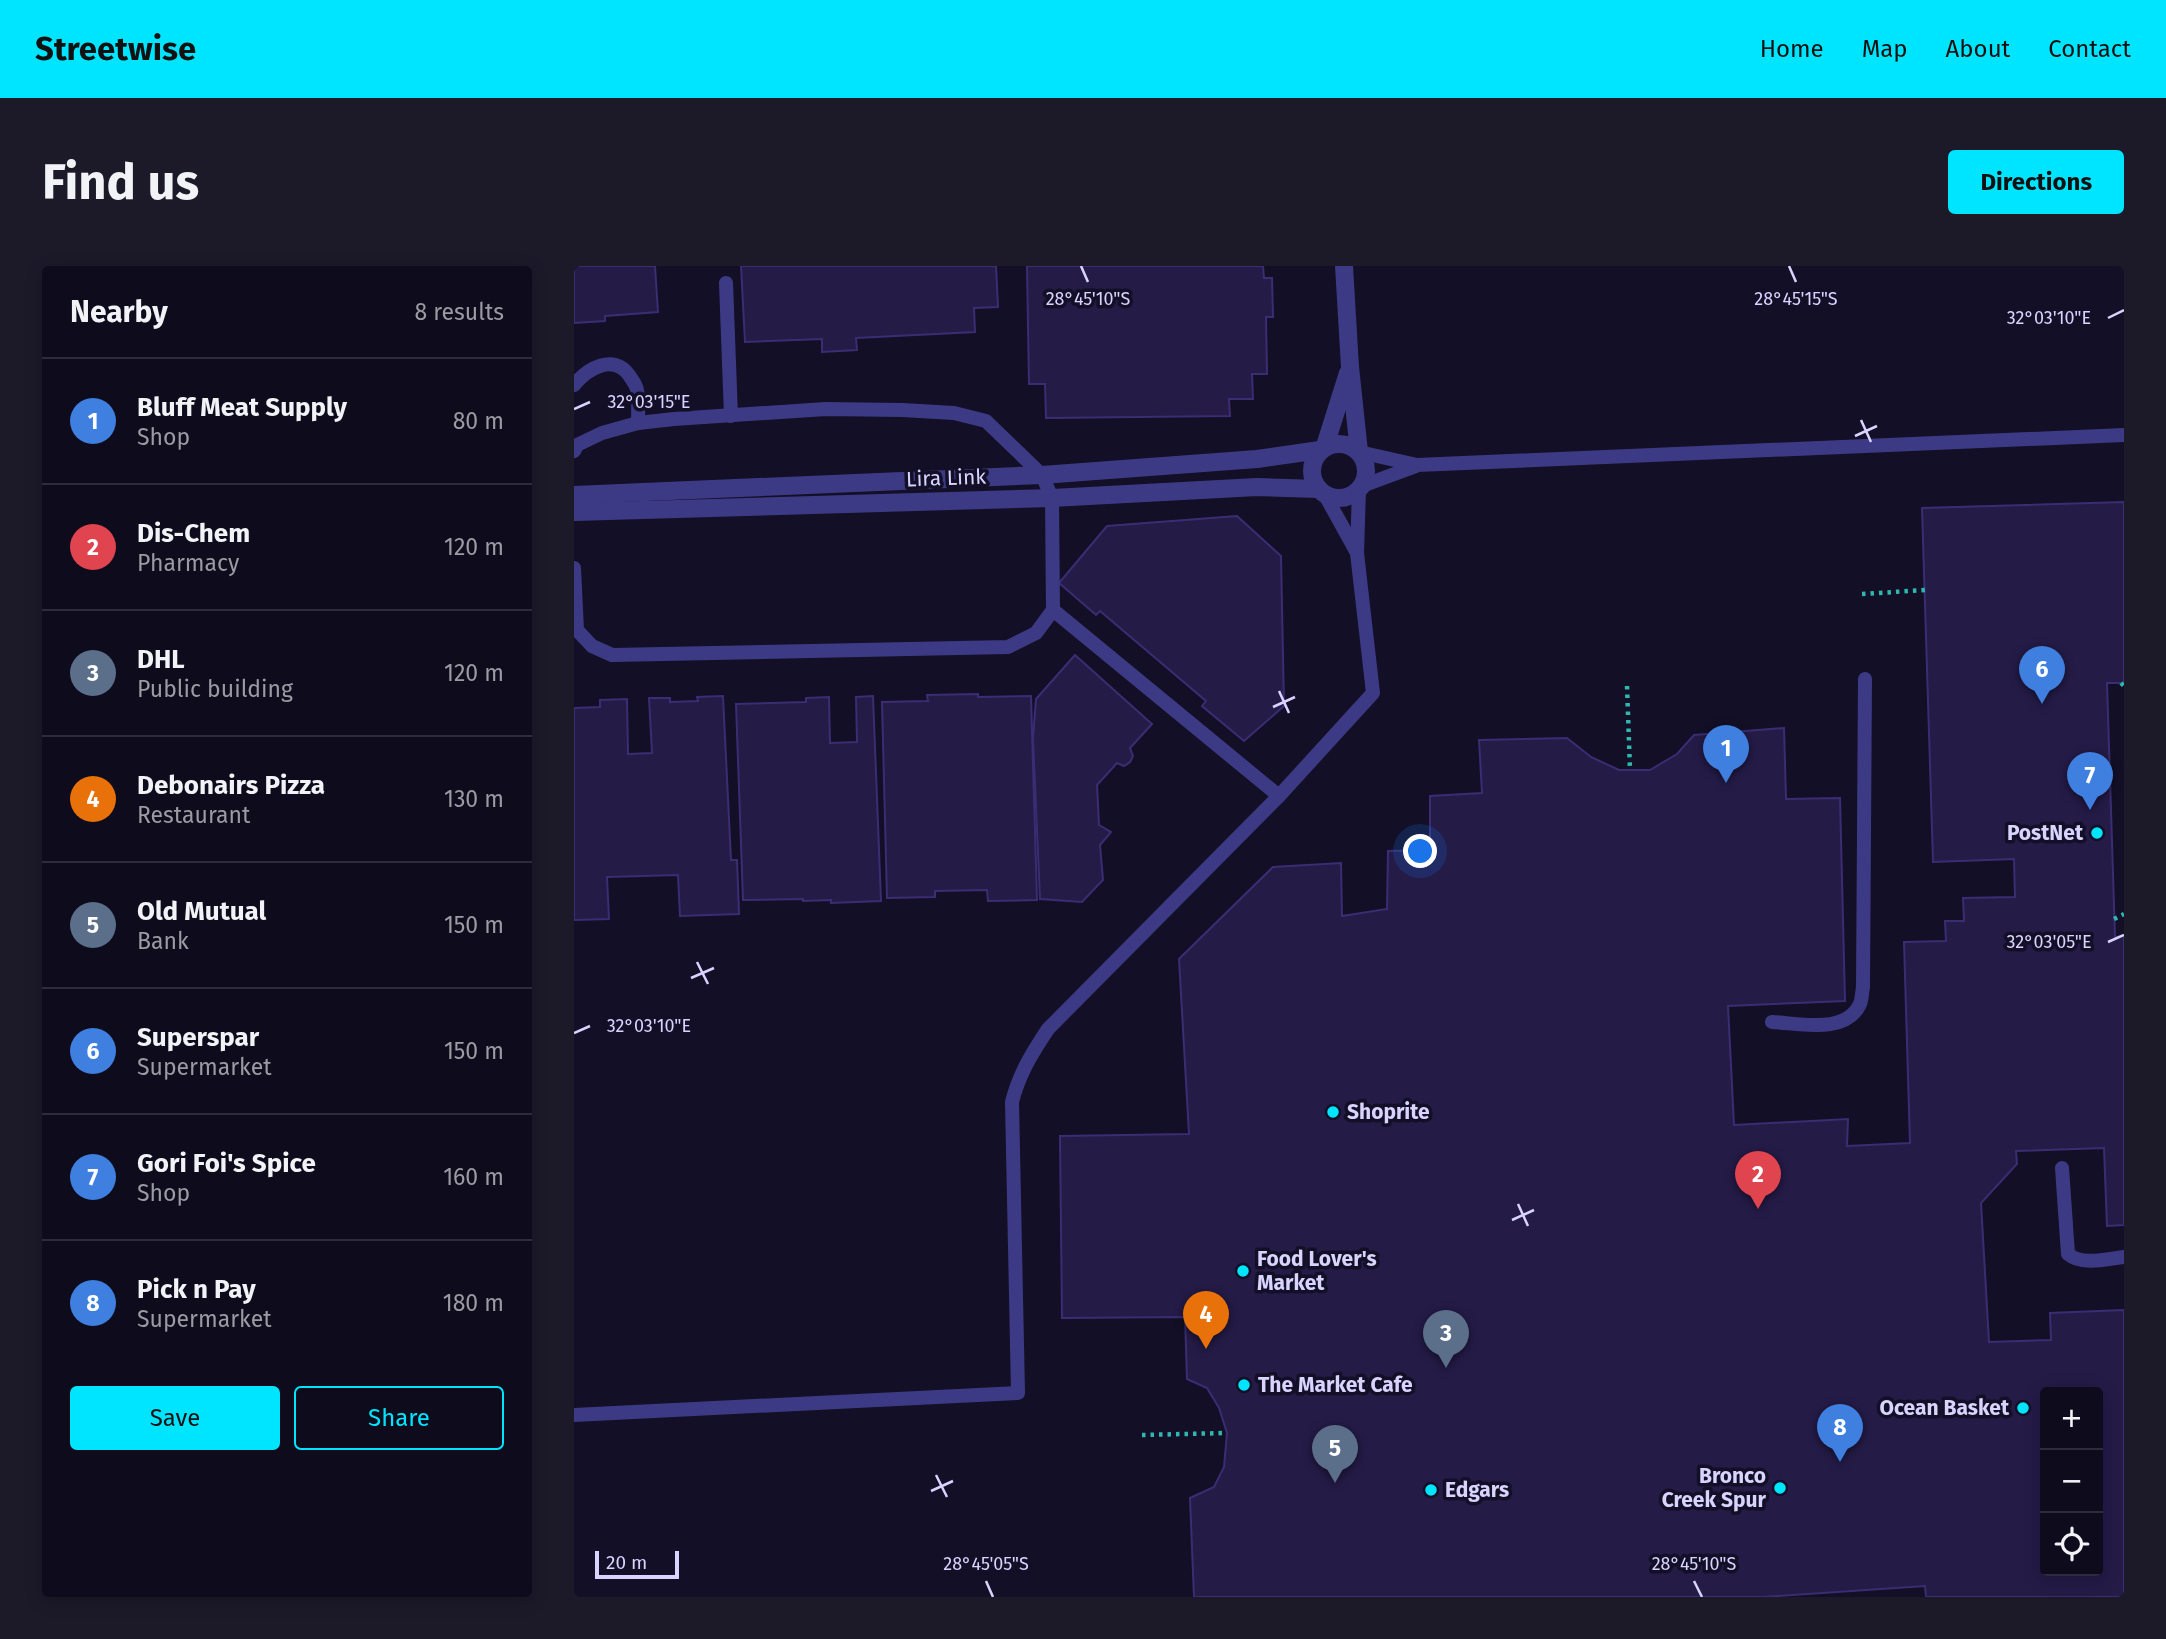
<!DOCTYPE html>
<html lang="en">
<head>
<meta charset="utf-8">
<style>
  body { margin:0; font-family:"Fira Sans",sans-serif; background:#1c1929; color:#f1f3f6 }
  .controls { position:absolute; right:21px; bottom:21px; display:grid; overflow:hidden; border-radius:7px; box-shadow:0 4px 18px #0003 }
  .controls button { width:63px; height:63px; display:grid; place-items:center; padding:0; border:0; border-bottom:2px solid #2e2b3b; background:#0e0b1c; color:#f1f3f6; font:35px sans-serif }
  .scale { position:absolute; left:21px; bottom:18px; width:84px; box-sizing:border-box; padding-left:7px; border:4px solid #d9d4ff; border-top:0; font-size:19px; line-height:24px; white-space:nowrap; color:#d9d4ff; -webkit-text-stroke:5px #130f26; paint-order:stroke }
  .you { position:absolute; left:847px; top:586px; width:24px; height:24px; margin:-18px; border:5px solid #fff; border-radius:50%; background:#1a73e8; box-shadow:0 0 0 10px #1a73e833 }
  .badge { display:grid; place-items:center; width:46px; height:46px; border-radius:50%; background:#00e5ff; color:#fff; font-size:23px; font-weight:700 }
  .pin { position:absolute; translate:-50% -58px; filter:drop-shadow(0 2px 4px #0008) }
  .pin::after { content:''; position:absolute; top:37px; width:24px; height:21px; background:inherit; clip-path:polygon(0 0,100% 0,50% 100%) }
  .list { margin:0; padding:0; list-style:none }
  h2 { display:flex; justify-content:space-between; align-items:center; height:91px; margin:0; padding:0 28px; font-size:30px }
  h2 small { font-size:23px; font-weight:400; color:#9b9ba3 }
  .list li { display:grid; grid-template-columns:46px 1fr auto; gap:21px; align-items:center; box-sizing:border-box; height:126px; padding:0 28px; border-top:2px solid #2e2b3b }
  .list b { display:block; font-size:26px; white-space:nowrap }
  .list p { margin:0; font-size:23px; white-space:nowrap; color:#9b9ba3 }
  .list em { font-size:23px; font-style:normal; color:#9b9ba3 }
  .actions { display:flex; gap:14px; padding:21px 28px }
  .actions a { flex:1; padding:16px 0; border:2px solid #00e5ff; border-radius:7px; text-align:center; font-size:24px; color:#00e5ff }
  .actions .main { background:#00e5ff; color:#111 }
  .icon { flex:none; width:38px; height:38px; fill:none; stroke:currentColor; stroke-width:2; stroke-linecap:round; stroke-linejoin:round }
  .map { position:relative; flex:none; width:1550px; height:1331px; overflow:hidden; border-radius:7px }
  header { display:flex; align-items:center; gap:42px; box-sizing:border-box; height:98px; padding:0 35px; background:#00e5ff; color:#111 }
  header strong { font-size:33px }
  nav { display:flex; gap:38px; margin-inline-start:auto; font-size:24px }
  .intro { display:flex; align-items:center; justify-content:space-between; box-sizing:border-box; height:168px; padding:0 42px }
  h1 { margin:0; font-size:49px }
  .button { padding:18px 32px; border-radius:7px; background:#00e5ff; color:#111; font-size:24px; font-weight:700 }
  main { display:flex; gap:42px; padding:0 42px }
  aside { flex:1; background:#0e0b1c; border-radius:7px; box-shadow:0 4px 18px #0003 }
  .map>svg:first-child { display:block }
  .building { fill:#241b47; stroke:#3b2d73; stroke-width:2; fill-rule:evenodd }
  .lines { fill:none; stroke-linecap:round; stroke-linejoin:round }
  .path { stroke:#2fb8b0; stroke-width:4.5; stroke-dasharray:3.5 5; stroke-linecap:butt }
  .service { stroke:#3d3a85; stroke-width:14 }
  .minor { stroke:#3d3a85; stroke-width:18 }
  .ticks { fill:none; stroke:#d9d4ff; stroke-width:2.5 }
  .poi-dot { fill:#00e5ff; stroke:#130f26; stroke-width:2.5 }
  .labels { text-anchor:middle; stroke-width:7; stroke-linejoin:round; paint-order:stroke }
  .street-label { font-size:21px; fill:#d9d4ff; stroke:#130f26 }
  .poi-label { font-size:21px; font-weight:bold; fill:#d9d4ff; stroke:#130f26; text-anchor:start }
  .ticks-label { font-size:18px; text-anchor:middle; fill:#d9d4ff; stroke:#130f26; stroke-width:7; stroke-linejoin:round; paint-order:stroke }
</style>
</head>
<body>
<header>
<strong>Streetwise</strong>
<nav><a>Home</a><a>Map</a><a>About</a><a>Contact</a></nav>
</header>
<div class="intro"><h1>Find us</h1><a class="button">Directions</a></div>
<main>
<aside>
<h2>Nearby<small>8 results</small></h2>
<ul class="list">
<li><span class="badge" style="background:#3f7fe0">1</span><div><b>Bluff Meat Supply</b><p>Shop</p></div><em>80 m</em></li>
<li><span class="badge" style="background:#e0444e">2</span><div><b>Dis-Chem</b><p>Pharmacy</p></div><em>120 m</em></li>
<li><span class="badge" style="background:#5c6f8a">3</span><div><b>DHL</b><p>Public building</p></div><em>120 m</em></li>
<li><span class="badge" style="background:#e8710a">4</span><div><b>Debonairs Pizza</b><p>Restaurant</p></div><em>130 m</em></li>
<li><span class="badge" style="background:#5c6f8a">5</span><div><b>Old Mutual</b><p>Bank</p></div><em>150 m</em></li>
<li><span class="badge" style="background:#3f7fe0">6</span><div><b>Superspar</b><p>Supermarket</p></div><em>150 m</em></li>
<li><span class="badge" style="background:#3f7fe0">7</span><div><b>Gori Foi's Spice</b><p>Shop</p></div><em>160 m</em></li>
<li><span class="badge" style="background:#3f7fe0">8</span><div><b>Pick n Pay</b><p>Supermarket</p></div><em>180 m</em></li>
</ul>
<div class="actions"><a class="main">Save</a><a>Share</a></div>
</aside>
<div class="map">
<svg width="1550" height="1331" viewBox="0 0 1550 1331">
  <rect width="100%" height="100%" fill="#130f26"/>
  <g class="building">
    <polygon points="0,0 81,0 84,46 31,50 31,55 0,57"/>
    <polygon points="167,0 422,0 424,41 400,42 401,66 282,72 283,84 248,86 248,73 171,76"/>
    <polygon points="453,0 689,0 690,12 698,12 699,51 692,51 693,108 678,108 679,133 655,133 656,150 472,152 471,118 455,118"/>
    <path d="M1550,236V417H1533L1541,671L1550,670V959L1533,960L1530,882L1442,885L1443,898L1407,937L1415,1076L1477,1074L1476,1047L1550,1044V1331H1352L1351,1320L1189,1331H620L616,1232L640,1221L650,1201L653,1167L645,1142L633,1122L613,1113L611,1051L488,1052L486,870L615,868L605,693L699,601L767,597L768,650L813,643L814,585L856,584V530L908,527L905,474L993,472L1017,491L1045,504H1076L1103,488L1120,469L1210,462L1212,533L1266,532L1271,735L1154,740L1160,859L1274,853L1273,880L1336,877L1330,676L1372,675L1371,655H1390L1389,632L1441,631L1440,593L1359,596L1348,242ZM1471,1126H1524V1305H1471Z"/>
    <polygon points="663,250 707,290 710,440 670,475 628,440 632,435 526,345 522,349 485,317 533,260"/>
    <polygon points="501,389 578,458 556,482 559,490 556,496 550,500 543,497 523,519 525,559 537,566 526,579 529,614 508,636 466,633 459,472 462,433"/>
    <polygon points="404,428 404,431 457,430 463,634 414,635 413,624 361,625 361,631 313,632 308,436 354,435 353,429"/>
    <polygon points="149,430 157,594 163,594 165,648 106,650 104,609 33,611 35,653 0,654 0,442 26,441 26,434 53,433 54,488 78,487 75,432 96,432 96,436 124,435 123,431"/>
    <polygon points="299,430 307,635 257,637 257,634 229,635 229,633 169,634 162,438 232,436 232,432 255,431 256,477 283,476 282,431"/>
  </g>
  <g class="lines">
    <g class="path">
      <polyline points="1288,328 1351,324"/>
      <polyline points="1547,417 1550,420"/>
      <polyline points="1053,420 1056,504"/>
      <polyline points="1540,653 1550,648"/>
      <polyline points="568,1169 653,1167"/>
    </g>
    <g class="service">
      <polyline points="152,17 157,150"/>
      <path d="M0,119C13,103 39,87 55,109C58,114 62,118 63,124C65,134 64,146 64,157"/>
      <polyline points="0,185 3,179 28,167 64,157 100,153 252,143 328,144 380,147 412,155 468,209 478,232 479,344 462,367 434,381 38,389 18,380 3,364 0,302"/>
      <polyline points="785,186 843,199 1550,169"/>
      <polyline points="788,220 842,200"/>
      <polyline points="751,229 782,285"/>
      <polyline points="479,344 705,530"/>
      <path d="M1198,756C1225,757 1272,769 1286,738C1288,733 1288,726 1289,721L1291,413"/>
      <path d="M1488,902L1494,988C1508,1000 1533,993 1550,991"/>
      <path d="M0,1149L444,1127L438,836C445,808 458,787 474,763L705,530L799,427L783,287L785,223"/>
    </g>
    <g class="minor">
      <polyline points="770,0 776,101 785,186"/>
      <circle cx="765" cy="205" r="27"/>
      <polyline points="751,180 774,107"/>
      <polyline points="0,229 468,209 683,193 746,184"/>
      <polyline points="0,246 478,232 683,221 745,223"/>
    </g>
  </g>
  <path class="ticks" d="M507,0L514,16M1215,0L1222,16M1534,52L1550,44M0,143L16,136M1287,154L1297,176M1281,170L1303,160M705,425L715,447M699,441L721,431M1534,676L1550,669M123,696L134,718M117,712L140,702M0,767L16,760M944,938L954,960M938,954L960,944M362,1209L373,1231M357,1225L379,1215M412,1315L419,1331M1120,1315L1128,1331"/>
  <g class="poi-dot">
    <circle cx="1523" cy="567" r="7"/>
    <circle cx="759" cy="846" r="7"/>
    <circle cx="669" cy="1005" r="7"/>
    <circle cx="670" cy="1119" r="7"/>
    <circle cx="1449" cy="1142" r="7"/>
    <circle cx="1206" cy="1222" r="7"/>
    <circle cx="857" cy="1224" r="7"/>
  </g>
  <g class="labels">
    <g class="street-label">
      <text transform="translate(372 212) rotate(-2)" y="7">Lira Link</text>
    </g>
    <g class="poi-label">
      <text x="1509" y="574" text-anchor="end">PostNet</text>
      <text x="773" y="853">Shoprite</text>
      <text x="683" y="1000">Food Lover's<tspan x="683" dy="24">Market</tspan></text>
      <text x="684" y="1126">The Market Cafe</text>
      <text x="1435" y="1149" text-anchor="end">Ocean Basket</text>
      <text x="1192" y="1217" text-anchor="end">Bronco<tspan x="1192" dy="24">Creek Spur</tspan></text>
      <text x="871" y="1231">Edgars</text>
    </g>
  </g>
  <g class="ticks-label">
    <text x="514" y="39">28°45'10"S</text>
    <text x="1222" y="39">28°45'15"S</text>
    <text x="1475" y="58">32°03'10"E</text>
    <text x="75" y="142">32°03'15"E</text>
    <text x="1475" y="682">32°03'05"E</text>
    <text x="75" y="766">32°03'10"E</text>
    <text x="412" y="1304">28°45'05"S</text>
    <text x="1120" y="1304">28°45'10"S</text>
  </g>
</svg>
<div class="controls">
<button>+</button>
<button>−</button>
<button><svg class="icon" aria-label="locate" viewBox="0 0 24 24"><circle cx="12" cy="12" r="6"/><path d="M12 2v4M12 18v4M2 12h4M18 12h4"/></svg></button>
</div>
<div class="scale">20 m</div>
<div class="you"></div>
<div class="pin badge" style="left:1152px;top:517px;background:#3f7fe0">1</div>
<div class="pin badge" style="left:1184px;top:943px;background:#e0444e">2</div>
<div class="pin badge" style="left:872px;top:1102px;background:#5c6f8a">3</div>
<div class="pin badge" style="left:632px;top:1083px;background:#e8710a">4</div>
<div class="pin badge" style="left:761px;top:1217px;background:#5c6f8a">5</div>
<div class="pin badge" style="left:1468px;top:438px;background:#3f7fe0">6</div>
<div class="pin badge" style="left:1516px;top:544px;background:#3f7fe0">7</div>
<div class="pin badge" style="left:1266px;top:1196px;background:#3f7fe0">8</div>
</div>
</main>
</body>
</html>
